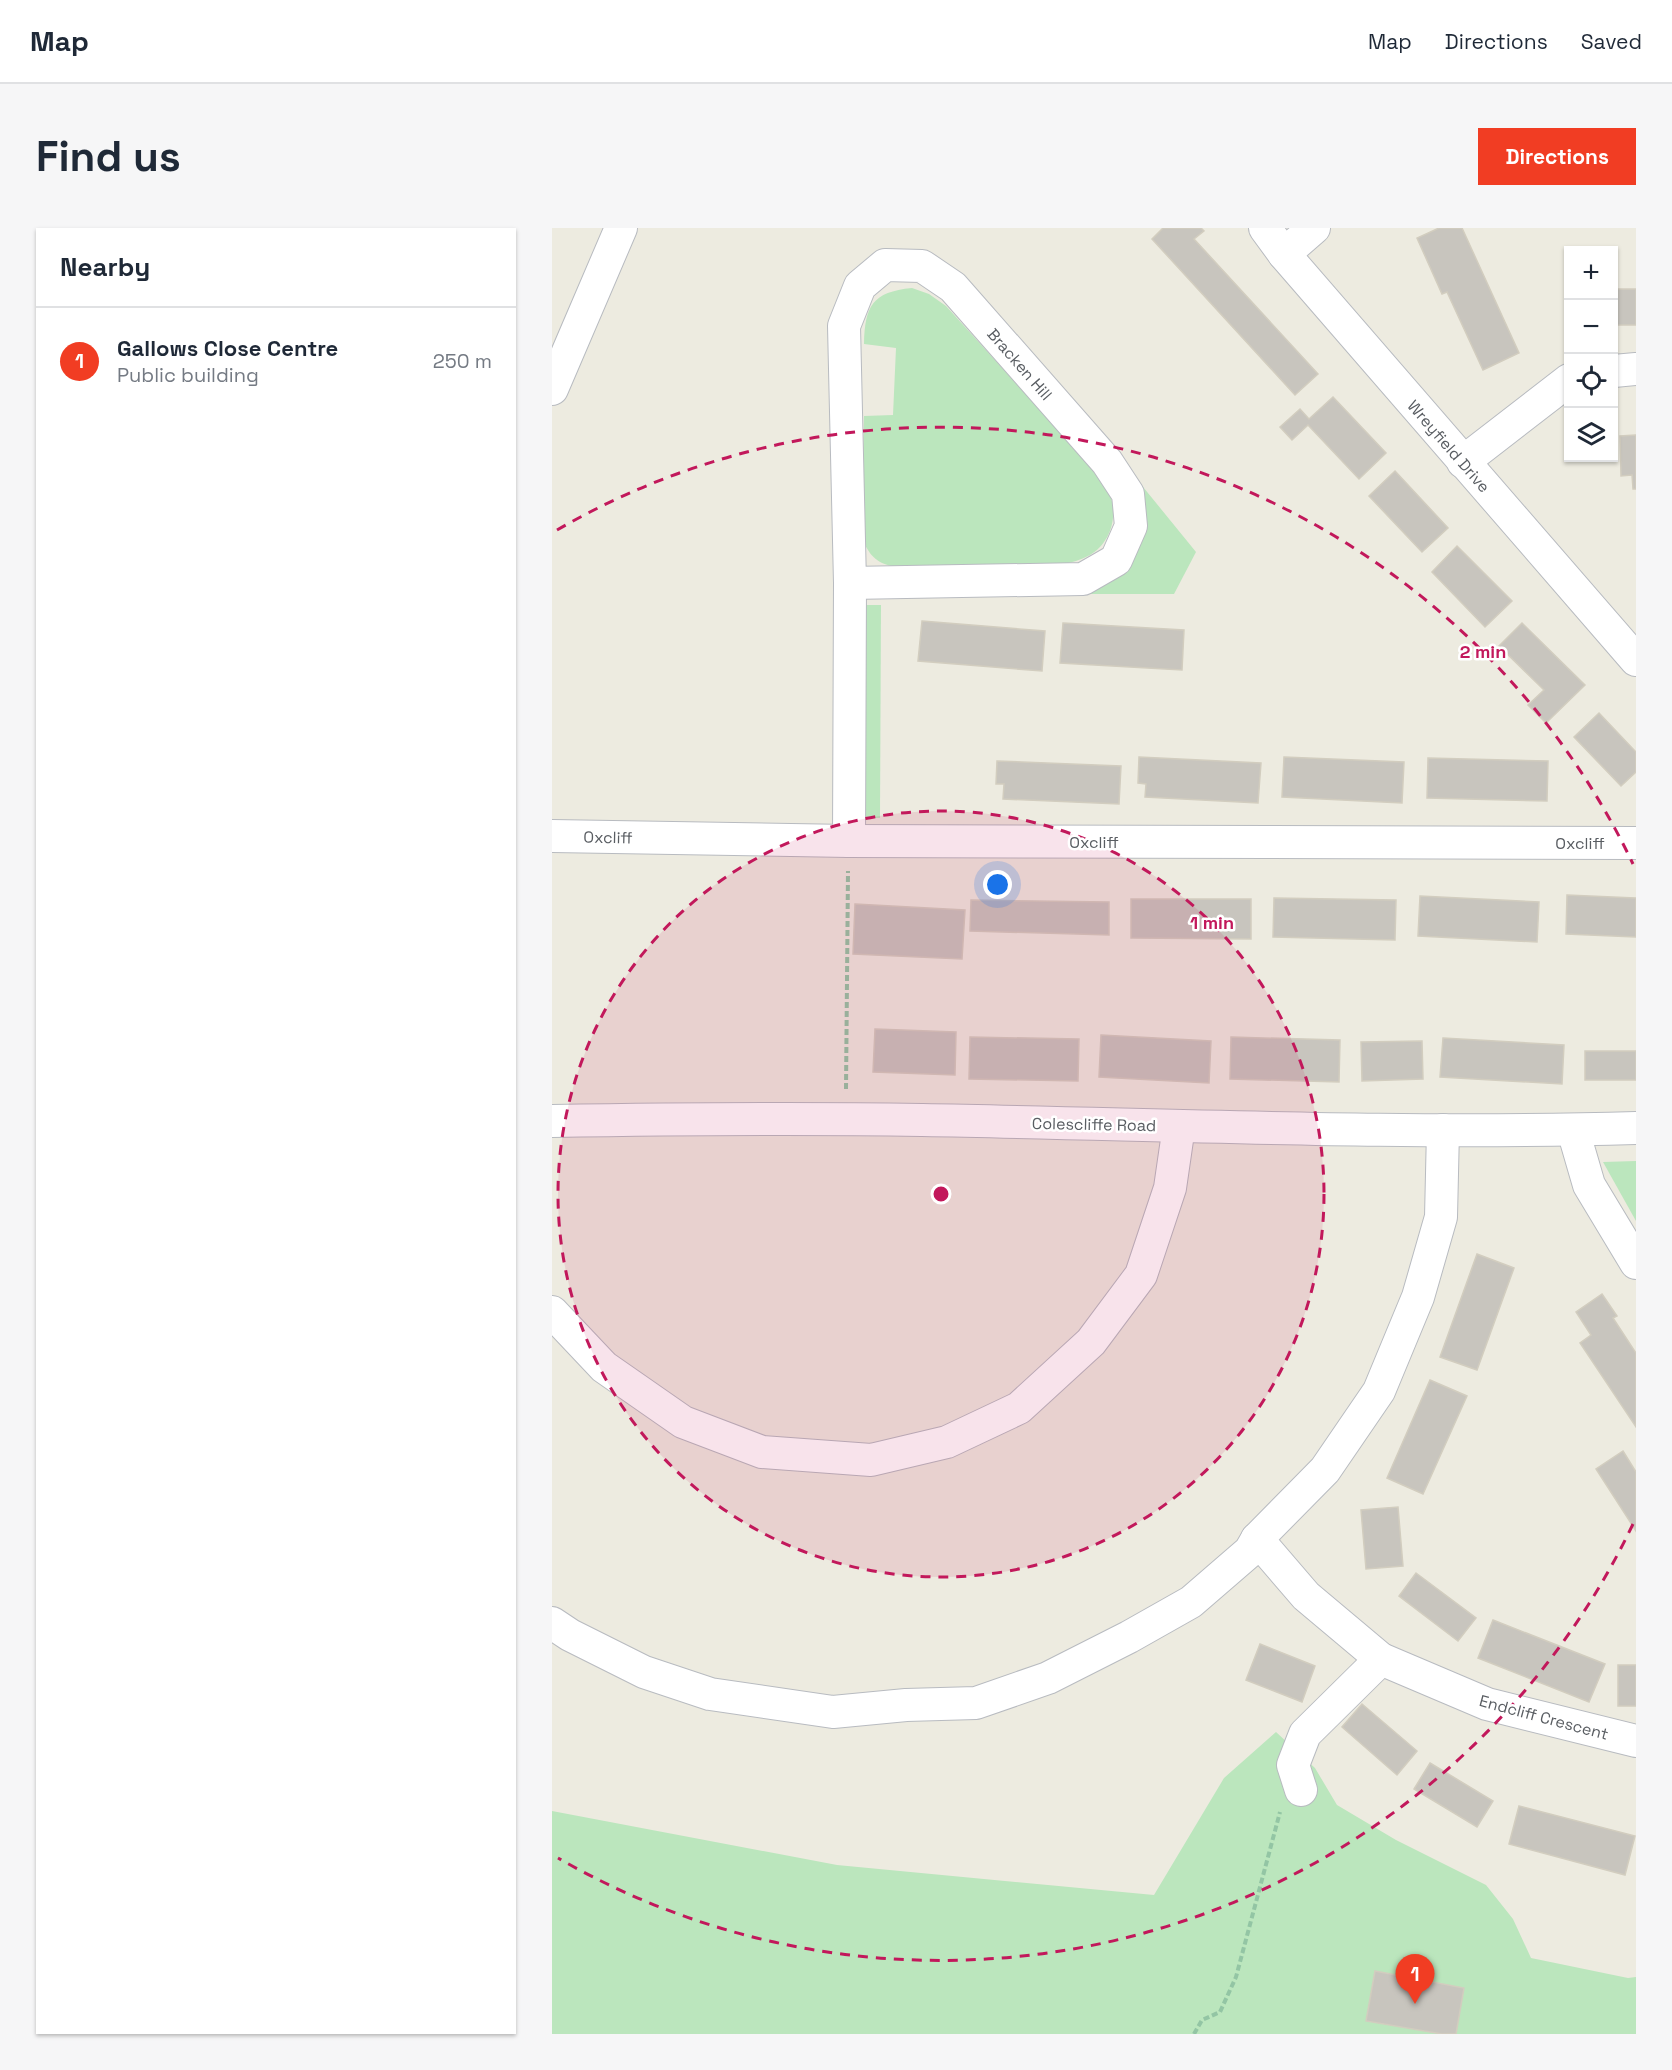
<!DOCTYPE html>
<html lang="en">
<head>
<meta charset="utf-8">
<style>
  body { margin:0; font-family:"Space Grotesk",sans-serif; background:#f6f6f7; color:#1f2937 }
  .controls { position:absolute; right:18px; top:18px; display:grid; overflow:hidden; border-radius:0px; box-shadow:0 2px 4px #0004 }
  .controls button { width:54px; height:54px; display:grid; place-items:center; padding:0; border:0; border-bottom:2px solid #e0e1e3; background:#fff; color:#1f2937; font:30px sans-serif }
  .you { position:absolute; left:446px; top:657px; width:21px; height:21px; margin:-15px; border:4px solid #fff; border-radius:50%; background:#1a73e8; box-shadow:0 0 0 9px #1a73e833 }
  .badge { display:grid; place-items:center; width:39px; height:39px; border-radius:50%; background:#f13d23; color:#fff; font-size:20px; font-weight:700 }
  .pin { position:absolute; translate:-50% -50px; filter:drop-shadow(0 2px 3px #0008) }
  .pin::after { content:''; position:absolute; top:32px; width:21px; height:18px; background:inherit; clip-path:polygon(0 0,100% 0,50% 100%) }
  .list { margin:0; padding:0; list-style:none }
  h2 { display:flex; justify-content:space-between; align-items:center; height:78px; margin:0; padding:0 24px; font-size:26px }
  h2 small { font-size:20px; font-weight:400; color:#747a83 }
  .list li { display:grid; grid-template-columns:39px 1fr auto; gap:18px; align-items:center; box-sizing:border-box; height:108px; padding:0 24px; border-top:2px solid #e0e1e3 }
  .list b { display:block; font-size:22px; white-space:nowrap }
  .list p { margin:0; font-size:20px; white-space:nowrap; color:#747a83 }
  .list em { font-size:20px; font-style:normal; color:#747a83 }
  .icon { flex:none; width:33px; height:33px; fill:none; stroke:currentColor; stroke-width:2; stroke-linecap:round; stroke-linejoin:round }
  .map { position:relative; flex:none; width:1084px; height:1806px; overflow:hidden; border-radius:0px }
  header { display:flex; align-items:center; gap:36px; box-sizing:border-box; height:84px; padding:0 30px; background:#fff; border-bottom:2px solid #e0e1e3 }
  header strong { font-size:28px }
  nav { display:flex; gap:33px; margin-inline-start:auto; font-size:21px }
  .intro { display:flex; align-items:center; justify-content:space-between; box-sizing:border-box; height:144px; padding:0 36px }
  h1 { margin:0; font-size:42px }
  .button { padding:15px 27px; border-radius:0px; background:#f13d23; color:#fff; font-size:21px; font-weight:700 }
  main { display:flex; gap:36px; padding:0 36px }
  aside { flex:1; background:#fff; border-radius:0px; box-shadow:0 2px 4px #0004 }
  .map>svg:first-child { display:block }
  .green { fill:#bbe6bd }
  .building { fill:#c8c5be; stroke:#d2cdbf; stroke-width:1.5 }
  .lines { fill:none; stroke-linecap:round; stroke-linejoin:round }
  .minor-casing { stroke:#b8bbc0; stroke-width:34 }
  .path { stroke:#93c5a4; stroke-width:4; stroke-dasharray:6 3; stroke-linecap:butt }
  .minor { stroke:#fff; stroke-width:32 }
  .ring { fill:none; stroke:#c2185b; stroke-width:3; stroke-dasharray:10 8 }
  .labels { text-anchor:middle; stroke-width:5; stroke-linejoin:round; paint-order:stroke }
  .street-label { font-size:16px; fill:#595d62; stroke:#fff }
  .centre { fill:#c2185b; stroke:#fff; stroke-width:3 }
  .ring-label { font-size:18px; text-anchor:middle; font-weight:bold; fill:#c2185b; stroke:#fff; stroke-width:5; stroke-linejoin:round; paint-order:stroke }
</style>
</head>
<body>
<header>
<strong>Map</strong>
<nav><a>Map</a><a>Directions</a><a>Saved</a></nav>
</header>
<div class="intro"><h1>Find us</h1><a class="button">Directions</a></div>
<main>
<aside>
<h2>Nearby<small></small></h2>
<ul class="list">
<li><span class="badge">1</span><div><b>Gallows Close Centre</b><p>Public building</p></div><em>250 m</em></li>
</ul>
</aside>
<div class="map">
<svg width="1084" height="1806" viewBox="0 0 1084 1806">
  <rect width="100%" height="100%" fill="#edebe0"/>
  <g class="green">
    <path d="M360,60L377,66L394,78L538,237C544,251 560,261 561,280C563,298 554,318 538,327C511,342 473,338 443,338C411,339 378,339 346,340C325,335 319,330 310,311L312,188L341,187L344,120L312,116C313,78 320,64 360,60Z"/>
    <polygon points="587,254 644,324 622,366 527,366 563,351 575,340 592,301 594,280"/>
    <polygon points="313,377 329,377 328,590 313,590"/>
    <polygon points="1084,933 1084,993 1051,934"/>
    <polygon points="724,1504 763,1540 785,1577 844,1612 934,1657 961,1691 979,1730 1076,1750 1084,1749 1084,1806 0,1806 0,1583 285,1637 602,1667 672,1550"/>
  </g>
  <g class="building">
    <polygon points="611,0 649,0 652,3 642,11 766,146 743,167 600,11"/>
    <polygon points="887,0 910,0 967,125 931,142 895,64 890,66 865,10"/>
    <rect x="1062" y="61" width="22" height="36"/>
    <polygon points="781,169 834,225 807,251 756,197 740,212 728,199 748,181 757,191"/>
    <polygon points="1084,207 1084,261 1081,261 1080,247 1069,248 1068,208"/>
    <polygon points="843,243 896,300 870,324 817,268"/>
    <polygon points="905,318 960,373 933,399 880,344"/>
    <polygon points="370,393 493,403 490,443 366,433"/>
    <polygon points="511,395 632,402 630,442 508,435"/>
    <polygon points="970,395 1033,457 994,495 976,477 992,462 947,418"/>
    <polygon points="1047,485 1084,524 1084,544 1069,558 1022,509"/>
    <polygon points="587,529 709,535 706,575 593,569 594,556 586,555"/>
    <polygon points="732,529 852,534 850,575 730,569"/>
    <polygon points="876,530 996,533 995,573 875,570"/>
    <polygon points="445,533 569,538 567,576 451,571 452,556 444,556"/>
    <polygon points="1015,667 1084,670 1084,709 1014,706"/>
    <polygon points="868,668 987,674 985,714 866,708"/>
    <polygon points="722,670 844,672 843,712 721,709"/>
    <polygon points="579,671 699,671 699,711 579,710"/>
    <polygon points="419,672 557,674 557,707 418,703"/>
    <polygon points="303,676 413,682 410,731 301,726"/>
    <polygon points="323,801 404,804 403,847 321,844"/>
    <polygon points="549,807 659,813 657,855 547,849"/>
    <polygon points="418,809 527,811 526,853 417,851"/>
    <polygon points="679,809 788,812 787,854 678,851"/>
    <polygon points="891,810 1012,817 1010,856 888,849"/>
    <polygon points="870,813 871,851 810,853 809,814"/>
    <rect x="1033" y="823" width="51" height="29"/>
    <polygon points="925,1026 962,1040 925,1142 888,1129"/>
    <polygon points="1050,1066 1065,1088 1061,1090 1084,1125 1084,1199 1028,1115 1039,1107 1024,1084"/>
    <polygon points="878,1152 915,1168 871,1266 835,1250"/>
    <polygon points="1071,1223 1084,1244 1084,1303 1044,1241"/>
    <polygon points="846,1279 851,1338 814,1341 809,1282"/>
    <polygon points="864,1345 924,1390 906,1413 847,1368"/>
    <polygon points="941,1392 1053,1436 1037,1474 926,1430"/>
    <polygon points="708,1416 763,1438 750,1474 694,1452"/>
    <rect x="1066" y="1437" width="18" height="41"/>
    <polygon points="810,1476 865,1523 845,1547 790,1499"/>
    <polygon points="878,1535 941,1573 925,1599 862,1561"/>
    <polygon points="967,1578 1083,1608 1073,1647 957,1616"/>
    <polygon points="823,1743 912,1760 904,1806 890,1806 814,1793"/>
  </g>
  <g class="lines">
    <g class="minor-casing">
      <g id="minor">
        <polyline points="713,0 732,26 1084,432"/>
        <polyline points="732,26 762,0"/>
        <polyline points="1062,143 1084,141"/>
        <polyline points="0,161 69,0"/>
        <polyline points="911,234 1017,152"/>
        <polyline points="0,608 297,613 1084,615"/>
        <polyline points="297,613 298,355 292,98 308,58 333,37 370,38 401,59 555,234 576,266 579,298 564,332 531,351 298,355"/>
        <path d="M0,893C123,891 247,890 370,892C608,896 846,907 1084,900"/>
        <polyline points="1021,902 1037,957 1084,1035"/>
        <polyline points="0,1084 52,1139 131,1194 210,1224 319,1232 395,1214 467,1180 539,1114 589,1047 618,960 627,898"/>
        <polyline points="705,1311 754,1368 829,1431 935,1476 1084,1513"/>
        <polyline points="0,1395 18,1407 92,1444 158,1466 281,1484 354,1477 424,1475 496,1450 577,1409 639,1374 698,1323 705,1311 773,1242 827,1163 866,1069 889,989 891,902"/>
        <polyline points="749,1562 741,1537 753,1506 829,1431"/>
      </g>
    </g>
    <g class="path">
      <polyline points="294,861 296,643"/>
      <polyline points="642,1806 650,1792 668,1784 684,1749 728,1584"/>
    </g>
    <use href="#minor" class="minor"/>
  </g>
  <circle cx="389" cy="966" r="383" fill="#c2185b" fill-opacity=".12"/>
  <g class="ring">
    <circle cx="389" cy="966" r="383"/>
    <path d="M1081 1296A767 767 0 0 1 6 1630M5 302A767 767 0 0 1 1081 636"/>
  </g>
  <g class="labels">
    <g class="street-label">
      <text transform="translate(468 136) rotate(49)" y="6">Bracken Hill</text>
      <text transform="translate(897 218) rotate(49)" y="6">Wreyfield Drive</text>
      <text transform="translate(56 609) rotate(1)" y="6">Oxcliff</text>
      <text x="542" y="620">Oxcliff</text>
      <text x="1028" y="621">Oxcliff</text>
      <text transform="translate(542 896) rotate(1)" y="6">Colescliffe Road</text>
      <text transform="translate(992 1489) rotate(15)" y="6">Endcliff Crescent</text>
    </g>
  </g>
  <circle cx="389" cy="966" r="9" class="centre"/>
  <g class="ring-label">
    <text x="931" y="430">2 min</text>
    <text x="660" y="701">1 min</text>
  </g>
</svg>
<div class="controls">
<button>+</button>
<button>−</button>
<button><svg class="icon" aria-label="locate" viewBox="0 0 24 24"><circle cx="12" cy="12" r="6"/><path d="M12 2v4M12 18v4M2 12h4M18 12h4"/></svg></button>
<button><svg class="icon" aria-label="layers" viewBox="0 0 24 24"><path d="M12 4l9 5-9 5-9-5zM3 14l9 5 9-5"/></svg></button>
</div>
<div class="you"></div>
<div class="pin badge" style="left:863px;top:1776px">1</div>
</div>
</main>
</body>
</html>
